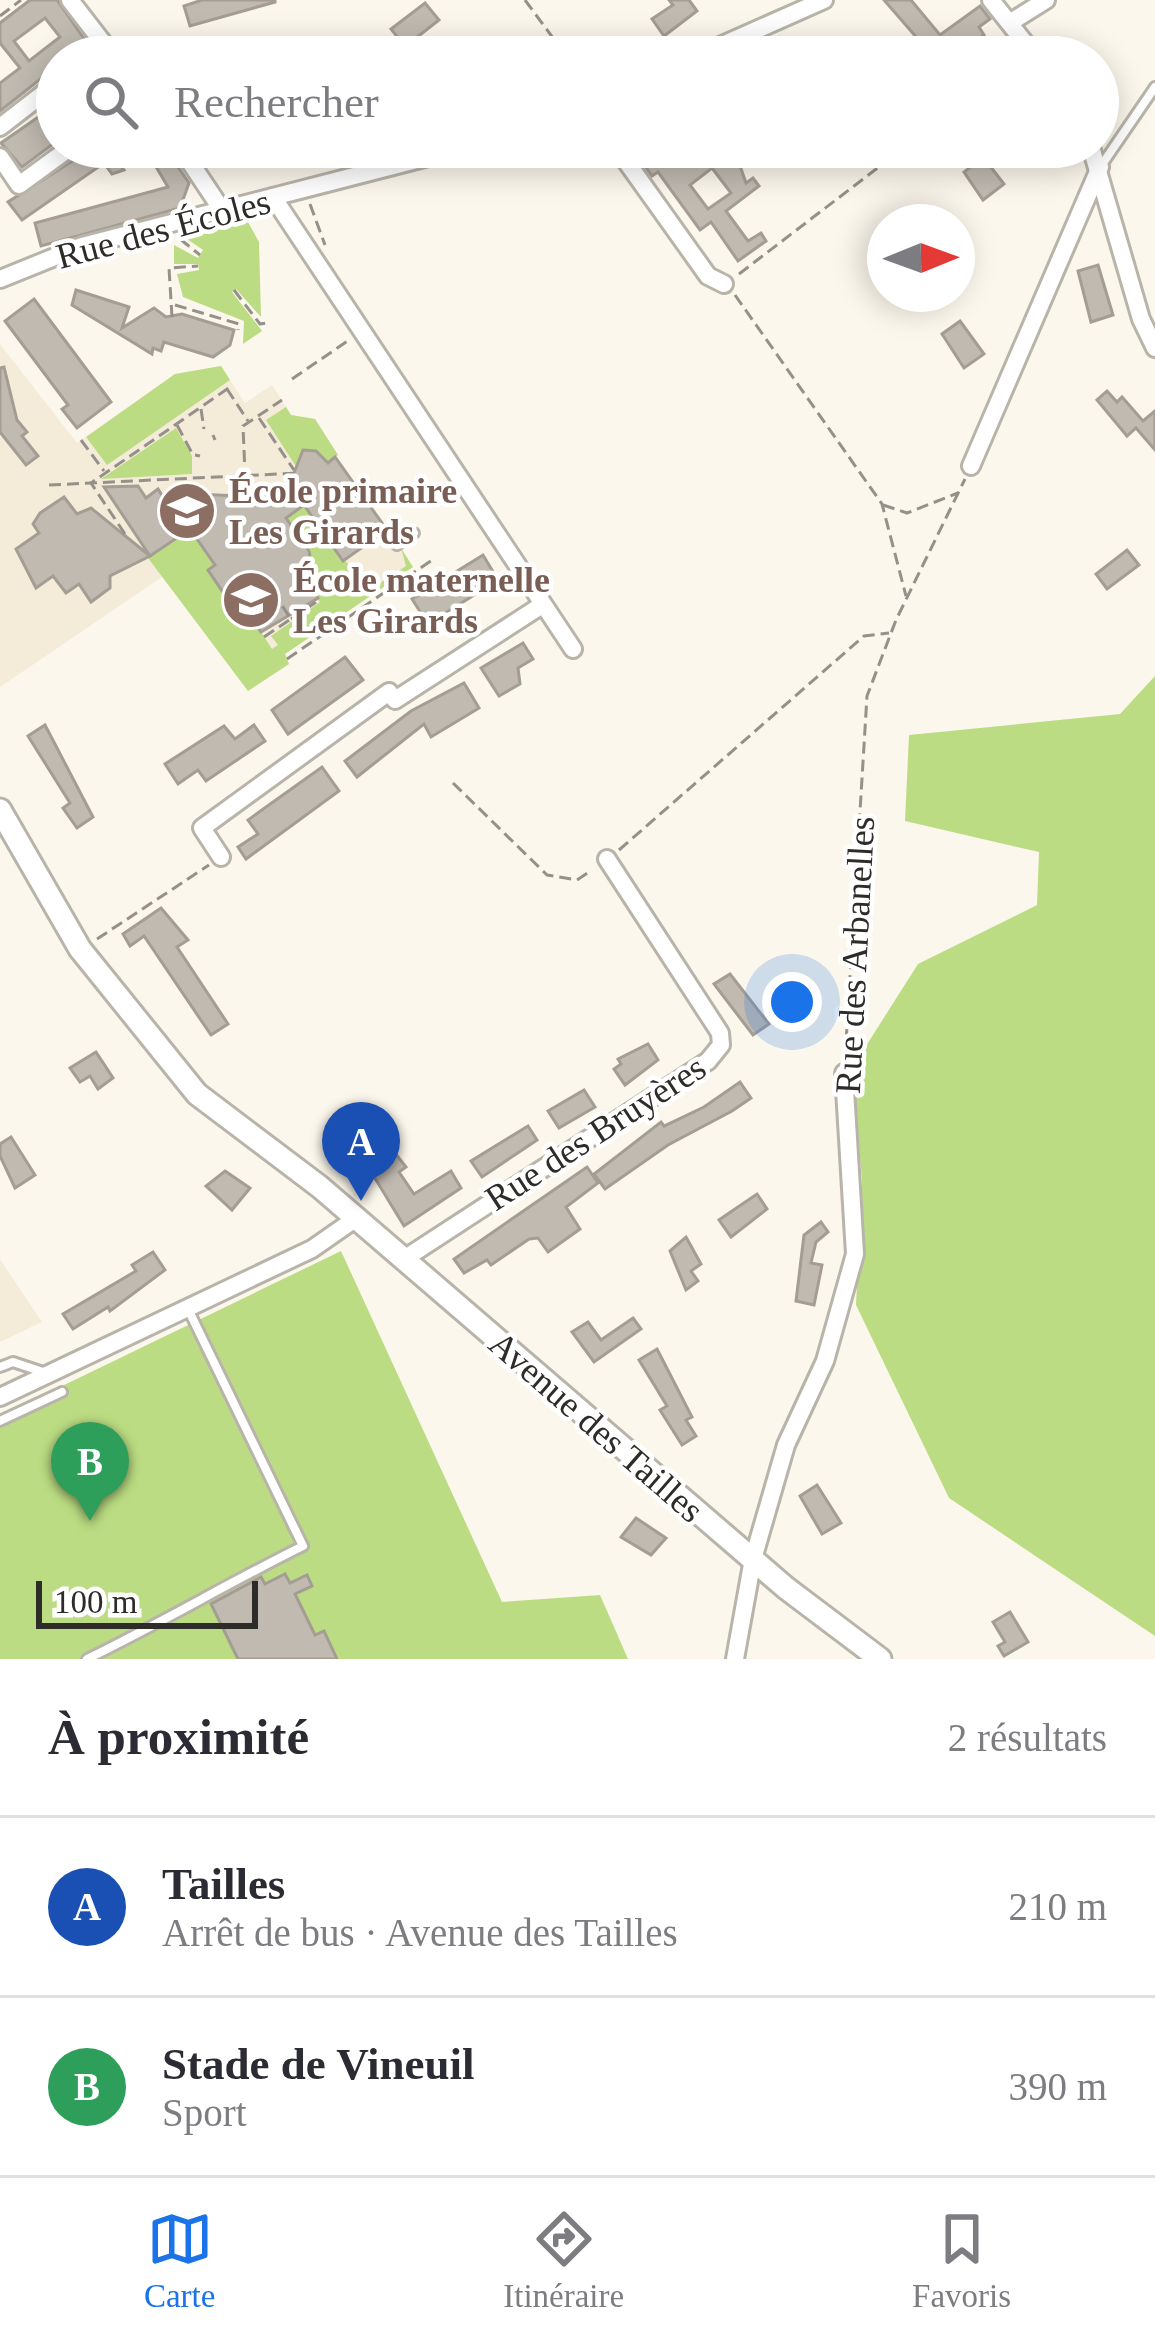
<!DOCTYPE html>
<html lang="fr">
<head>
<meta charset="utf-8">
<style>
  body { margin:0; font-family:Georgia,serif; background:#f7f7f7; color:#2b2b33 }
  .compass { position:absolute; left:867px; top:204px; width:108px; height:108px; border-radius:50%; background:#fff; box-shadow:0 6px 30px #0003; rotate:89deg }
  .scale { position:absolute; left:36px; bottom:30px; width:222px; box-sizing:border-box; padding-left:12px; border:6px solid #2e2c29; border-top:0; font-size:33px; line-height:42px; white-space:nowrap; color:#2e2c29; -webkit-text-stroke:9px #fff; paint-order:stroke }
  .you { position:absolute; left:792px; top:1002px; width:42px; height:42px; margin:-30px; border:9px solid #fff; border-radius:50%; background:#1a73e8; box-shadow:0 0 0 18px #1a73e833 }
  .badge { display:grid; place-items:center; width:78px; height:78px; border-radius:50%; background:#1a73e8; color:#fff; font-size:39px; font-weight:700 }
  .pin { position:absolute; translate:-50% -99px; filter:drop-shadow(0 3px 6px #0008) }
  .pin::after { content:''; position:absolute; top:63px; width:42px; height:36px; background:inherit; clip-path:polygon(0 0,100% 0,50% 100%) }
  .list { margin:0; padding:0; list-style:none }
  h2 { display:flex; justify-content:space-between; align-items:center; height:156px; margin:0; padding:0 48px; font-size:51px }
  h2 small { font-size:39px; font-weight:400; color:#7c7c81 }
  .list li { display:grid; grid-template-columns:78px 1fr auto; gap:36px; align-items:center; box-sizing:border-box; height:180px; padding:0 48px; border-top:3px solid #e1e1e2 }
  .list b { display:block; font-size:45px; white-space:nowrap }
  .list p { margin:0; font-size:39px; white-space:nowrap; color:#7c7c81 }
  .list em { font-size:39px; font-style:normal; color:#7c7c81 }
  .icon { flex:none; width:66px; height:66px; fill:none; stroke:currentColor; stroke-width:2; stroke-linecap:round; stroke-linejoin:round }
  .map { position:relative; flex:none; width:1155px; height:1659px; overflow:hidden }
  .search { position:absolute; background:#fff; box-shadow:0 6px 30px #0003; left:36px; right:36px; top:36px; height:132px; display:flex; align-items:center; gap:30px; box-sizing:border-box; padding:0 42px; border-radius:66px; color:#7c7c81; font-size:45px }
  .sheet { height:516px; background:#fff }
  nav { display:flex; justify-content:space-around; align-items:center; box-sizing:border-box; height:168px; border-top:3px solid #e1e1e2; background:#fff; font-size:33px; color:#7c7c81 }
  nav a { display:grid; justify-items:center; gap:6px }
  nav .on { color:#1a73e8 }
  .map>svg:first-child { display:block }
  .built { fill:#f4ebd9 }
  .green { fill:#bbdc82 }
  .building { fill:#c1bab1; stroke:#a49d94; stroke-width:3; fill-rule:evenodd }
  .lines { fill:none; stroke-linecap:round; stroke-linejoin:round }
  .service-casing { stroke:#b9b4aa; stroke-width:14 }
  .minor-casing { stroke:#b9b4aa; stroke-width:22 }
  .tertiary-casing { stroke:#b9b4aa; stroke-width:27 }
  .path { stroke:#95918a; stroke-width:3; stroke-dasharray:12 6; stroke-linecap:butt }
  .service { stroke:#fff; stroke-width:8 }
  .minor { stroke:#fff; stroke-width:16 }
  .tertiary { stroke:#fff; stroke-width:21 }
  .labels { text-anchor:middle; stroke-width:9; stroke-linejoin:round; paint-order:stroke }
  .street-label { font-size:36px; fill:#2e2c29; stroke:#fff }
  .education-label { font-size:36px; font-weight:bold; fill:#785e54; stroke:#fff; text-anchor:start }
</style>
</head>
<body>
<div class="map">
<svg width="1155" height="1659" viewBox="0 0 1155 1659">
  <rect width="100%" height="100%" fill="#fcf7ec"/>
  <g class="built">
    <polygon points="0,344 77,443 175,374 221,366 245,403 272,385 291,415 315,419 338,455 335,458 413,567 285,654 289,664 248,691 165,575 0,687"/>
    <polygon points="0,1259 42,1322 0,1342"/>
  </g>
  <g class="green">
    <polygon points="248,222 259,242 261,317 236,289 232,292 262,331 243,344 244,321 183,297 177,274 199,270 198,264 174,264 174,245 198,258 203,250 181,235"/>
    <polygon points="221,366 230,380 107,465 86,437 175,374"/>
    <polygon points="286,407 291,415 315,419 338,455 326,463 316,451 303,450 297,468 266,420"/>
    <polygon points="176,428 192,456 192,474 101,479"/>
    <polygon points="304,505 368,591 406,566 401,548 413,567 285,654 289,664 248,691 148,558 180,536 169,520 188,519 272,649 278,645 271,636 320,602 299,576 282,521"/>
    <polygon points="1155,676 1155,1636 949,1498 856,1305 862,1180 852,1068 918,964 1037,905 1039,852 905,821 909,735 1120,714"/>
    <polygon points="341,1251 502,1602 600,1595 628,1659 0,1659 0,1416"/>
  </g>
  <g class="building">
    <path d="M30,0H57L87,43L69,57H57V66L0,111V83L20,68L0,43V23ZM45,18L60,37L29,61L14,41Z"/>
    <polygon points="202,0 275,0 275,2 190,26 184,6"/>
    <polygon points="669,0 689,0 697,11 664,36 652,19 673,5"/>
    <polygon points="884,0 911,0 940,35 980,6 990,19 979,27 984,35 962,49 966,57 909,57 924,46"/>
    <polygon points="425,3 439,20 416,38 427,52 413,57 391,29"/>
    <polygon points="57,104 57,141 22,167 1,143"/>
    <polygon points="84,147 107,147 124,170 112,174 104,163 22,220 8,202 79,157"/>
    <path d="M672,147H720L733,164L738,160L746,183L753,178L759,186L726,211L748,241L761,233L766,241L738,261L711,222L700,230L658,172L652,176L639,158L651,149L656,154ZM712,168L731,193L708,209L690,185Z"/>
    <polygon points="169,154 189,183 180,208 41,246 35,223 168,187 155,165"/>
    <polygon points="983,157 1004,184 983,200 964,172"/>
    <polygon points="1098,265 1113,315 1091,322 1078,271"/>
    <polygon points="76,290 129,307 122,328 154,308 166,317 182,314 234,330 230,345 213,357 164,342 161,351 153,348 152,354 72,305"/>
    <polygon points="34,299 111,402 77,428 62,409 68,405 5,321"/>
    <polygon points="960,321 984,354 964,368 942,334"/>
    <polygon points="4,367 17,420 27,432 22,436 38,456 26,465 0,432 0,368"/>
    <polygon points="1107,391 1117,402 1122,397 1143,421 1155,411 1155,450 1136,428 1127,436 1097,400"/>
    <polygon points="303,450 316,451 328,463 335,457 387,530 343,561 304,505 286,518 309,551 311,562 299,571 318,598 261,632 245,608 237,613 208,570 215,565 190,529 150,556 104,487 138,486 146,498 158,489 165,500 198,499 197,494 263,497 263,492 287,491"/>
    <polygon points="64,497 77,514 91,508 150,556 110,576 110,588 91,602 79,584 66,593 53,576 36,588 16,549 39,533 33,524 40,513"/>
    <polygon points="1127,550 1139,565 1107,589 1096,574"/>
    <polygon points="483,555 498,580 428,624 412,599"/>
    <polygon points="523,643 533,659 518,668 520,684 499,696 481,668"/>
    <polygon points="345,657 363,680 288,734 272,710"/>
    <polygon points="464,683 479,708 431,737 424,724 357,777 345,761 411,711"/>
    <polygon points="45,725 93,817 77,828 63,808 70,803 28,736"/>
    <polygon points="254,725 265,741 206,781 198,770 178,784 165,764 224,726 235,739"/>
    <polygon points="322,767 339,791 246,859 238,847 258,834 248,820"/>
    <polygon points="161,908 188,940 177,947 228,1024 211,1035 144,936 130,946 123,934"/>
    <polygon points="730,974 769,1024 753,1035 714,984"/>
    <polygon points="648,1044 658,1060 625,1085 614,1069 621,1064 618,1059"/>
    <polygon points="96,1052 113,1078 98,1089 90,1076 80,1082 70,1068"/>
    <polygon points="740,1082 751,1098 732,1111 668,1145 605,1189 594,1174 661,1122 664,1126 704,1107"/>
    <polygon points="584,1090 595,1107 559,1128 548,1111"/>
    <polygon points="361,1118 376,1136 369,1141 383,1161 395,1153 406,1167 399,1172 414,1194 451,1171 461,1188 404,1226 345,1129"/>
    <polygon points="528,1126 537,1140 482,1177 471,1161"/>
    <polygon points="11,1137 35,1175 15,1188 0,1156 0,1144"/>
    <polygon points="587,1167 598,1183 566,1207 580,1229 548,1252 538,1238 529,1239 491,1265 487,1260 464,1273 454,1259"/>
    <polygon points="225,1171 250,1188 232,1210 206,1186"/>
    <polygon points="757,1194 767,1209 731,1237 719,1220"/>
    <polygon points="821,1222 828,1232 816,1242 811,1263 822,1265 814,1305 796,1301 804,1235"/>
    <polygon points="686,1237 701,1264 691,1271 698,1281 686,1290 670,1251"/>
    <polygon points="153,1252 165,1270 110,1311 108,1307 73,1329 63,1314 136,1271 132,1265"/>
    <polygon points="633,1318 641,1329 594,1362 572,1332 588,1322 601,1340"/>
    <polygon points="657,1349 692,1417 686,1420 696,1436 682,1445 660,1410 667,1406 639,1360"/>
    <polygon points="817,1485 841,1523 822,1534 800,1496"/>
    <polygon points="636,1518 666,1538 651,1555 621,1537"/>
    <polygon points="285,1574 290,1583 307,1575 312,1586 295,1594 315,1635 324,1631 337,1659 238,1659 211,1604 261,1577 265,1584"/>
    <polygon points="1010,1612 1028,1642 1004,1656 998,1646 1005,1642 993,1622"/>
  </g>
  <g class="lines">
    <g class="service-casing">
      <g id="service">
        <polyline points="1101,166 1155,87"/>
        <polyline points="397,545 414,533"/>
        <polyline points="0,1367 13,1362 46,1373"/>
        <polyline points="0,1421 62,1392"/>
        <path d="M87,1659C161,1623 230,1582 303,1546L188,1309"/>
      </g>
    </g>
    <g class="minor-casing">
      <g id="minor">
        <polyline points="70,0 114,57"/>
        <polyline points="991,0 1036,57"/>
        <polyline points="1011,22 1046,0"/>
        <polyline points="695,57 824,0"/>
        <polyline points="0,127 57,83"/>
        <polyline points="180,147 220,207"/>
        <polyline points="616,147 708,276 724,284"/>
        <polyline points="1091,147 1141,319 1155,348"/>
        <polyline points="0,157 19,185 71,147"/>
        <polyline points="273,197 573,649"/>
        <polyline points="0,279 82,246 467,147"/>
        <polyline points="971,466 1100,167"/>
        <polyline points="221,857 202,828 389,692 395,700 542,605"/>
        <polyline points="404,1259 708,1061 721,1045 720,1033 607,859"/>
        <polyline points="0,1397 312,1249 355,1219"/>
        <polyline points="735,1659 753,1559 786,1445 825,1361 855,1254 844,1073"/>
      </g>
    </g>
    <g class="tertiary-casing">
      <polyline id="tertiary" points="0,810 80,949 197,1094 320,1187 786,1588 880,1659"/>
    </g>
    <g class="path">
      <polyline points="525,0 567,57"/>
      <polyline points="0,16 21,0"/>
      <polyline points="310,204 325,245"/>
      <polyline points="180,239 200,255"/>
      <polyline points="739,274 905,147"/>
      <polyline points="234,290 260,324 266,323"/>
      <polyline points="735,295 882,504 906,596"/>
      <polyline points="175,305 239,324 238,330"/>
      <polyline points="172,317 169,268 198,266"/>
      <polyline points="292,379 349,340"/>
      <polyline points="227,389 248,421"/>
      <polyline points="201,409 204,429"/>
      <polyline points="259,418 294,470"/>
      <polyline points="177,425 192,453"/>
      <polyline points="213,435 215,440"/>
      <polyline points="81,440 104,471"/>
      <polyline points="195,455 200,456"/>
      <polyline points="49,485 299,473"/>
      <polyline points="246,498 243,426 282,400"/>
      <polyline points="883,505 907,513 958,493"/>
      <polyline points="125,534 91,483 233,385"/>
      <polyline points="291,619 319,600"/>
      <polyline points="264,637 291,619 281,604"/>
      <polyline points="287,659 432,560"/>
      <polyline points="453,783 547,875 577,880 592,870"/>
      <polyline points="619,850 864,636 889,633"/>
      <polyline points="97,939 209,865"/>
      <polyline points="845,1059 867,696 896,620 965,479"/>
    </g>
    <use href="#service" class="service"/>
    <use href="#minor" class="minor"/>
    <use href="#tertiary" class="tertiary"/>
  </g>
  <defs>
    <g id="school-disc" transform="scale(3)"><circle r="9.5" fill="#8d6e63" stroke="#fff"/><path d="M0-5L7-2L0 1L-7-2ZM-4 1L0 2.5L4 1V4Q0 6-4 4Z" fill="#fff"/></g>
  </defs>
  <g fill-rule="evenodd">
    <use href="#school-disc" x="187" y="511"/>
    <use href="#school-disc" x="251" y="600"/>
  </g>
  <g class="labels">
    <g class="street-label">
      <text transform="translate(163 228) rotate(-15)" y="13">Rue des Écoles</text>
      <text transform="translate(854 955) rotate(-87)" y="13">Rue des Arbanelles</text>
      <text transform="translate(595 1132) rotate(-33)" y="13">Rue des Bruyères</text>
      <text transform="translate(597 1426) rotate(41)" y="13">Avenue des Tailles</text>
    </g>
    <g class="education-label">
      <text x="229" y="503">École primaire<tspan x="229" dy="41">Les Girards</tspan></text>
      <text x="293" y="592">École maternelle<tspan x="293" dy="41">Les Girards</tspan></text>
    </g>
  </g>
</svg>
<svg class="compass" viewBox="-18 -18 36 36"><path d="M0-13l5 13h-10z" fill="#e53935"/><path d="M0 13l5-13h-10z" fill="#7c7c81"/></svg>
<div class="scale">100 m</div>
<div class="you"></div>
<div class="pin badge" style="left:361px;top:1201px;background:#1a4fb4">A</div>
<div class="pin badge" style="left:90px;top:1521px;background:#2e9e5b">B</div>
<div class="search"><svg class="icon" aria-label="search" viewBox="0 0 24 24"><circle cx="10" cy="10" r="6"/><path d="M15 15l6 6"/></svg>Rechercher</div>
</div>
<section class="sheet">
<h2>À proximité<small>2 résultats</small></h2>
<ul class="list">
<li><span class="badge" style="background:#1a4fb4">A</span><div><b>Tailles</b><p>Arrêt de bus · Avenue des Tailles</p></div><em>210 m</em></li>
<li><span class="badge" style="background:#2e9e5b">B</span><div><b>Stade de Vineuil</b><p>Sport</p></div><em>390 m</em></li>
</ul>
</section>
<nav>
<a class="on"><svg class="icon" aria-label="map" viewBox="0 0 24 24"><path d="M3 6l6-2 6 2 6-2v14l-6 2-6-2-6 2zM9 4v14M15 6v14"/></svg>Carte</a>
<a><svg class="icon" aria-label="directions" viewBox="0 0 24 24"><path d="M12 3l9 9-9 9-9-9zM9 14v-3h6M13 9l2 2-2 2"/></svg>Itinéraire</a>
<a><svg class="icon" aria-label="saved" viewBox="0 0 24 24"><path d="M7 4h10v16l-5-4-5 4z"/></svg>Favoris</a>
</nav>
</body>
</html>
